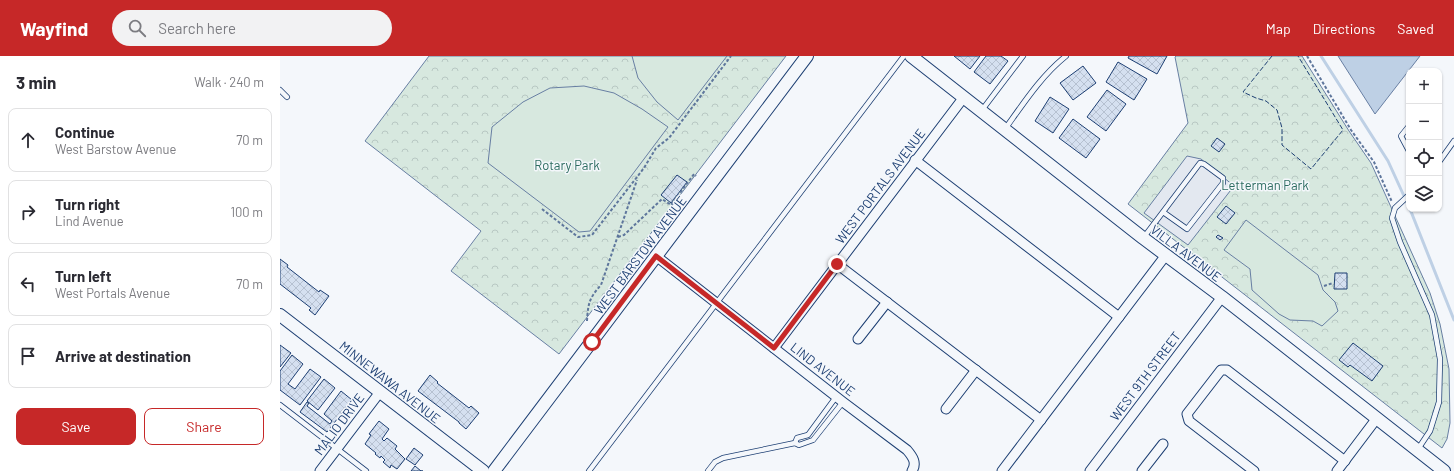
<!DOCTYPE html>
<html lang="en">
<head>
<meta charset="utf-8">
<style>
  body { margin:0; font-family:Barlow,sans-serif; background:#f2f2f3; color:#2b2b33 }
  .controls { position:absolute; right:12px; top:12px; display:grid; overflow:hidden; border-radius:8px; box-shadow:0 1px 3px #0004 }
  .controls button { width:36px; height:36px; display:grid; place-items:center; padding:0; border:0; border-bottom:1px solid #e1e1e2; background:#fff; color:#2b2b33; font:20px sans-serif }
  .stop { position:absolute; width:12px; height:12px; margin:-9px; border:3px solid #c62828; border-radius:50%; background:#fff }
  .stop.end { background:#c62828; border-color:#fff; box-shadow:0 1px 4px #0008 }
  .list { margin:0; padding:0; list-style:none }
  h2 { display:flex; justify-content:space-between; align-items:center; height:52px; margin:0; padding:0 16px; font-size:17px }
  h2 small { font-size:13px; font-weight:400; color:#7c7c81 }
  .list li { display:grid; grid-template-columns:26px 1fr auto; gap:12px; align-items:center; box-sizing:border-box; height:64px; margin:0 8px 8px; padding:0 8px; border:1px solid #e1e1e2; border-radius:8px }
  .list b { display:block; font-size:15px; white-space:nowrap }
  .list p { margin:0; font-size:13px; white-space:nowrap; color:#7c7c81 }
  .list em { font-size:13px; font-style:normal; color:#7c7c81 }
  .actions { display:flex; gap:8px; padding:12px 16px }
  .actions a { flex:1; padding:9px 0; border:1px solid #c62828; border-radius:8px; text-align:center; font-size:14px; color:#c62828 }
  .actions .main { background:#c62828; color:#fff }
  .icon { flex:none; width:22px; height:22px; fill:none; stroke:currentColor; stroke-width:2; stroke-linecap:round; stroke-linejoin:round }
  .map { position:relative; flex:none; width:1174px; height:415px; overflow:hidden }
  header { display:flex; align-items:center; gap:24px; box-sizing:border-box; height:56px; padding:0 20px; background:#c62828; color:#fff }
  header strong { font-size:19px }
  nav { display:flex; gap:22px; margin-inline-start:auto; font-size:14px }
  .search { width:280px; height:36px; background:#f2f2f3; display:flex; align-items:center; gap:10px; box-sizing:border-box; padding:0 14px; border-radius:22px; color:#7c7c81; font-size:15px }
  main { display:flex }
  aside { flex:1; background:#fff }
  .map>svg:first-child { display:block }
  .park { fill:url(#park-crowns); stroke:#687fa3 }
  .pitch { fill:#d7e8df; stroke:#687fa3 }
  .parking { fill:#e3e8f0; stroke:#687fa3 }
  .water { fill:#bed0e5; stroke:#687fa3 }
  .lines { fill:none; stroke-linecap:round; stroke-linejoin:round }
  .stream { stroke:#bed0e5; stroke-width:3 }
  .building { fill:url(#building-cross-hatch); stroke:#1d3f73 }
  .lane-casing { stroke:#1d3f73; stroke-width:6 }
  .street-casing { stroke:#1d3f73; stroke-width:11 }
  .secondary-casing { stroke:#1d3f73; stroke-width:14 }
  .path { stroke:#5e769c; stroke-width:2; stroke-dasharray:3 2; stroke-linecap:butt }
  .lane { stroke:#f4f7fb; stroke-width:4.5 }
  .street { stroke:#f4f7fb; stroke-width:9 }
  .secondary { stroke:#f4f7fb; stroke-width:12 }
  .fence { stroke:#1d3f73; stroke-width:1; stroke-dasharray:5 2; stroke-linecap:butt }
  .route { stroke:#c62828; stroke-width:5 }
  .labels { text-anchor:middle; stroke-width:3; stroke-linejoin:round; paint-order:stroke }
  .park-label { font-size:13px; fill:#2c6c60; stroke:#f4f7fb }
  .street-label { font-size:13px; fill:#1d3f73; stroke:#f4f7fb }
</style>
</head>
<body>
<header>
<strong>Wayfind</strong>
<div class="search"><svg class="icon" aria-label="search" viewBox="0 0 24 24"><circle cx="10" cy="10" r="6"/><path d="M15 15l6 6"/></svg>Search here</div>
<nav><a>Map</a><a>Directions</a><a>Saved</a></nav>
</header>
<main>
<aside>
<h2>3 min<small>Walk · 240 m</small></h2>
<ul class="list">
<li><svg class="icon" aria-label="ahead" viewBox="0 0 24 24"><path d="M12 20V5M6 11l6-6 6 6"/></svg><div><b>Continue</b><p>West Barstow Avenue</p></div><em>70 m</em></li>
<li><svg class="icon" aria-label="right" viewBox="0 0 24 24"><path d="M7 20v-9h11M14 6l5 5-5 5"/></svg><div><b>Turn right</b><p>Lind Avenue</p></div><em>100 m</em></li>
<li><svg class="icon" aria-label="left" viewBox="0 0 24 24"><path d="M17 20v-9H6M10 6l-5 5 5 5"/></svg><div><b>Turn left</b><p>West Portals Avenue</p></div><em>70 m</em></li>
<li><svg class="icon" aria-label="arrive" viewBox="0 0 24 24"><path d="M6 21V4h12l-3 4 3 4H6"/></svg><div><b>Arrive at destination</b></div></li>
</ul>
<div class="actions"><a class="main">Save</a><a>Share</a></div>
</aside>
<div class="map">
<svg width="1174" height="415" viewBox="0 0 1174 415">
  <defs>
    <pattern id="park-crowns" width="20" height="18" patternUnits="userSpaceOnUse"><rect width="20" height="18" fill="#d7e8df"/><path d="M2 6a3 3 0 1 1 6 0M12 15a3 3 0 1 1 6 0" fill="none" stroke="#b8c8c3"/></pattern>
    <pattern id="building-cross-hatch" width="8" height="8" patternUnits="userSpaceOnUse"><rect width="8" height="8" fill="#d5e0f0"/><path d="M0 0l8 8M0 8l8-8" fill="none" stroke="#b6c1d1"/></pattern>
  </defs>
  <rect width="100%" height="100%" fill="#f4f7fb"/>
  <g class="park">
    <polygon points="149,0 506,0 279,298 171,215 201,175 85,85"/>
    <polygon points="896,0 1022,0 1069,75 1091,107 1150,237 1160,268 1169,313 1170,367 1167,383 1162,392 848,148 908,67 895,1"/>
  </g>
  <g class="pitch">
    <polygon points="352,0 447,0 398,64 377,46 358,22"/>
    <polygon points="304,30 334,37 362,53 388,71 310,175 299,176 208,107 212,71 243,46 270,32"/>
    <polygon points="966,164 1038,219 1043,234 1055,246 1058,255 1042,270 1033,265 1010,264 999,258 972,234 970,213 944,194"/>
  </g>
  <polygon class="parking" points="907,100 921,103 954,130 908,189 864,157"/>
  <polygon class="water" points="1058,0 1140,0 1095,58"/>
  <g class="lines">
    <g class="stream">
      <polyline points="1041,0 1108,105 1129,151"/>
      <polyline points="1130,153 1174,264"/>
    </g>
  </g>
  <g class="building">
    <polygon points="674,0 700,0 690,13"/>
    <polygon points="706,0 721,0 728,5 710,28 694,16"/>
    <polygon points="849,0 887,0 877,18 848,2"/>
    <polygon points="838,6 867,23 854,44 826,26"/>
    <polygon points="803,10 816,27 793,44 780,27"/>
    <polygon points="827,34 846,48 826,75 807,61"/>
    <polygon points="770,41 789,53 773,77 755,65"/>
    <polygon points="793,63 820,83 806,102 779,82"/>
    <polygon points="937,82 945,88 939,96 931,90"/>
    <polygon points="397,119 407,126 391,147 381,139"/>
    <polygon points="946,150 955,157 946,168 937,161"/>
    <polygon points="938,179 943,182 940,184 936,181"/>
    <polygon points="0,203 8,209 7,211 39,236 40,234 49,240 35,259 29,254 31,252 0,228"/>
    <polygon points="1055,217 1067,217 1067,233 1054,233"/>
    <polygon points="1073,287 1103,310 1092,325 1070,309 1068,311 1059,304"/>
    <polygon points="0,289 11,297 0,311"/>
    <polygon points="12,299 23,308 8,328 15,333 30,313 41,321 20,349 0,334 0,315"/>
    <polygon points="150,319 158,326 157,327 189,352 191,350 199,357 186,373 179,367 179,366 138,335"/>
    <polygon points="44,323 55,332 38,354 27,345"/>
    <polygon points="61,335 72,344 47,376 20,356 27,346 29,347 27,350 50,368 52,365 44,358"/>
    <polygon points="99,365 109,373 102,383 104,385 107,382 117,390 115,393 125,403 117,413 111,409 110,412 103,406 105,404 101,400 100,402 95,398 96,397 85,388 91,379 89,378"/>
    <polygon points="134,392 143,399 135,409 126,403"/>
    <polygon points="135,410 141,415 143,415 131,415"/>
  </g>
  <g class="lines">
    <g class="lane-casing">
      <g id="lane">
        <polyline points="0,34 7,41"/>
        <polyline points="702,54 743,0"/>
        <polyline points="1129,70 1121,80 1129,95"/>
        <path d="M725,73C743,48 761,20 786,0"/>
        <polyline points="1159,106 1174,85"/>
        <polyline points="1129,139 1115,152 1112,162 1120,186 1152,259 1160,303 1159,346 1150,375 1138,393"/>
        <polyline points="864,181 920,107 924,108 943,122 943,127 907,173 883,156"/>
        <polyline points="0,349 86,415"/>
        <polyline points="515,387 517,382 528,379 556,341"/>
        <polyline points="309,415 624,0"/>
        <polyline points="428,415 435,406 443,402 515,387 519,389 533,384 563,346"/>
      </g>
    </g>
    <g class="street-casing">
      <g id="street">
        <polyline points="635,104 839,261"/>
        <path d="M376,200L563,346L627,394C633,401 637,407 632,415"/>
        <polyline points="557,208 761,364"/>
        <polyline points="578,283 607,246"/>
        <polyline points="494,292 684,41"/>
        <polyline points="666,353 696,314"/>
        <polyline points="40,415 100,336"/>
        <polyline points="722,415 886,199"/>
        <polyline points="810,415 942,241"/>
        <polyline points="862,415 883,388"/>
        <polyline points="974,415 909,365 907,358 941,314 947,314 1065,405"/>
        <polyline points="1057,415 1097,362"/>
      </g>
    </g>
    <g class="secondary-casing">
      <g id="secondary">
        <polyline points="631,0 863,182 942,241 1164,415"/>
        <polyline points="0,259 203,415"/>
        <polyline points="214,415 527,0"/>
      </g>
    </g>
    <g class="path">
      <polyline points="1027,0 1071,74 1094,106 1112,146"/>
      <polyline points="262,153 298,181 312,179 364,112 376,92 389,82 451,0"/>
      <polyline points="338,181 344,179 382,143 391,149 414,118 416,120"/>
      <polyline points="1044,230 1053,227"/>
      <path d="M307,265C308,248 309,242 321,229L357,124"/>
    </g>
    <use href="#lane" class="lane"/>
    <use href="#street" class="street"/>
    <use href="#secondary" class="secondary"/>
    <polyline class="fence" points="992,0 963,36 976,42 986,45 997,54 1002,72 1002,89 1031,113 1063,74 1018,0"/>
  </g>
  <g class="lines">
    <polyline class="route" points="312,286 376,200 494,292 557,208"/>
  </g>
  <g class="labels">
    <g class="park-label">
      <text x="287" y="114">Rotary Park</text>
      <text x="985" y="134">Letterman Park</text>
    </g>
    <g class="street-label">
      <text transform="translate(600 130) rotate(-53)" y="5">WEST PORTALS AVENUE</text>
      <text transform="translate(906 197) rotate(37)" y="5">VILLA AVENUE</text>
      <text transform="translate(360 199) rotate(-53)" y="5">WEST BARSTOW AVENUE</text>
      <text transform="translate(543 313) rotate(38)" y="5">LIND AVENUE</text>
      <text transform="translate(865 320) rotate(-53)" y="5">WEST 9TH STREET</text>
      <text transform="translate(110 326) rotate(38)" y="5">MINNEWAWA AVENUE</text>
      <text transform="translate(59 368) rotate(-53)" y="5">MALIO DRIVE</text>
    </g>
  </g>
</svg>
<div class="controls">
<button>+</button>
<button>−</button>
<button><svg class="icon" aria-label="locate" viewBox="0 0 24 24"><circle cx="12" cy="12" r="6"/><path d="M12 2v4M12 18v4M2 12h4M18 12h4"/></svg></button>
<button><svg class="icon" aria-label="layers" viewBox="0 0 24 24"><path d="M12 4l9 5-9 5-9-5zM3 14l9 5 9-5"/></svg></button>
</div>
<div class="stop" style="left:312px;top:286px"></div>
<div class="stop end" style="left:557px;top:208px"></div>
</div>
</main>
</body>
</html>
